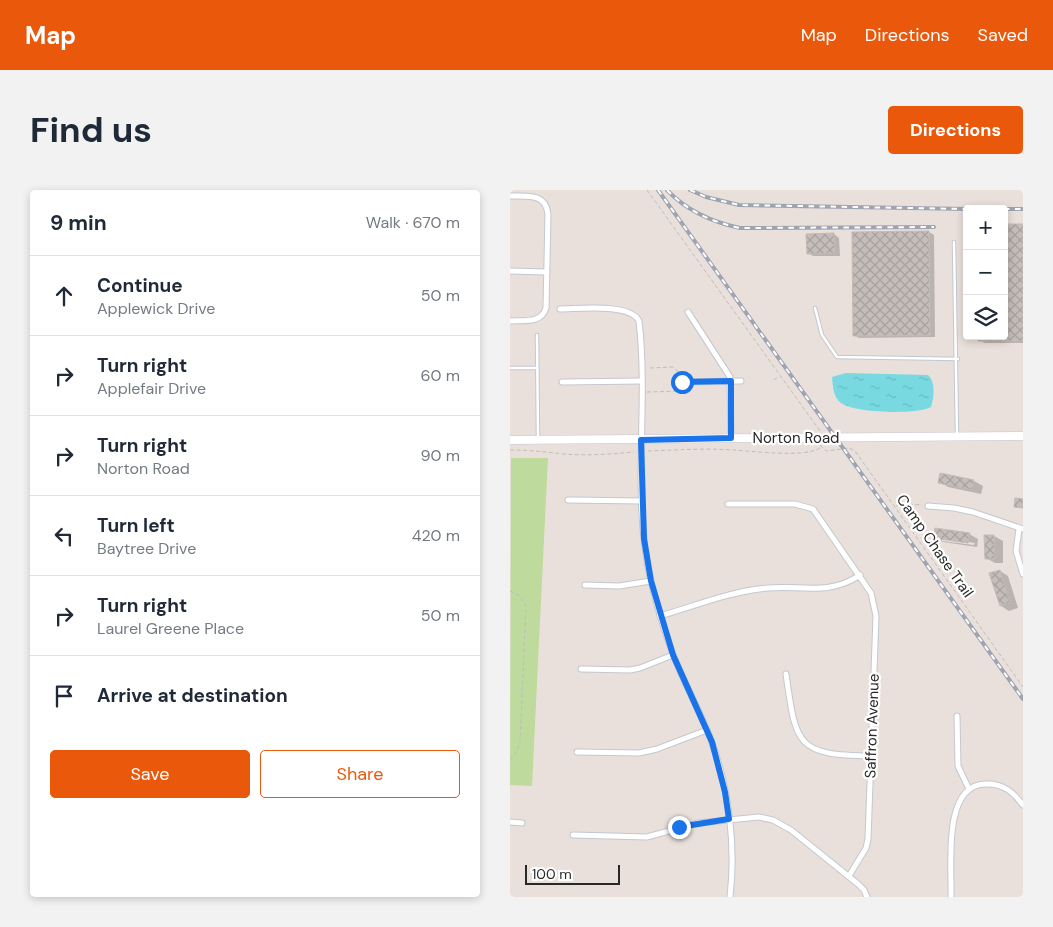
<!DOCTYPE html>
<html lang="en">
<head>
<meta charset="utf-8">
<style>
  body { margin:0; font-family:"DM Sans",sans-serif; background:#f2f2f3; color:#1f2937 }
  .controls { position:absolute; right:15px; top:15px; display:grid; overflow:hidden; border-radius:5px; box-shadow:0 2px 8px #0003 }
  .controls button { width:45px; height:45px; display:grid; place-items:center; padding:0; border:0; border-bottom:1px solid #e0e1e3; background:#fff; color:#1f2937; font:25px sans-serif }
  .scale { position:absolute; left:15px; bottom:12px; width:95px; box-sizing:border-box; padding-left:5px; border:2px solid #282828; border-top:0; font-size:14px; line-height:18px; white-space:nowrap; color:#282828; -webkit-text-stroke:4px #fff; paint-order:stroke }
  .stop { position:absolute; width:15px; height:15px; margin:-11px; border:4px solid #1a73e8; border-radius:50%; background:#fff }
  .stop.end { background:#1a73e8; border-color:#fff; box-shadow:0 1px 5px #0008 }
  .list { margin:0; padding:0; list-style:none }
  h2 { display:flex; justify-content:space-between; align-items:center; height:65px; margin:0; padding:0 20px; font-size:21px }
  h2 small { font-size:16px; font-weight:400; color:#747a83 }
  .list li { display:grid; grid-template-columns:32px 1fr auto; gap:15px; align-items:center; box-sizing:border-box; height:80px; padding:0 20px; border-top:1px solid #e0e1e3 }
  .list b { display:block; font-size:19px; white-space:nowrap }
  .list p { margin:0; font-size:16px; white-space:nowrap; color:#747a83 }
  .list em { font-size:16px; font-style:normal; color:#747a83 }
  .actions { display:flex; gap:10px; padding:15px 20px }
  .actions a { flex:1; padding:11px 0; border:1px solid #ea580c; border-radius:5px; text-align:center; font-size:18px; color:#ea580c }
  .actions .main { background:#ea580c; color:#fff }
  .icon { flex:none; width:28px; height:28px; fill:none; stroke:currentColor; stroke-width:2; stroke-linecap:round; stroke-linejoin:round }
  .map { position:relative; flex:none; width:513px; height:707px; overflow:hidden; border-radius:5px }
  header { display:flex; align-items:center; gap:30px; box-sizing:border-box; height:70px; padding:0 25px; background:#ea580c; color:#fff }
  header strong { font-size:24px }
  nav { display:flex; gap:28px; margin-inline-start:auto; font-size:18px }
  .intro { display:flex; align-items:center; justify-content:space-between; box-sizing:border-box; height:120px; padding:0 30px }
  h1 { margin:0; font-size:35px }
  .button { padding:12px 22px; border-radius:5px; background:#ea580c; color:#fff; font-size:18px; font-weight:700 }
  main { display:flex; gap:30px; padding:0 30px }
  aside { flex:1; background:#fff; border-radius:5px; box-shadow:0 2px 8px #0003 }
  .map>svg:first-child { display:block }
  .park { fill:#beda9c }
  .water { fill:url(#water-ripples) }
  .shadow { fill:#0003; fill-rule:evenodd }
  .building { fill:url(#building-cross-hatch); stroke:#c4bbb5 }
  .lines { fill:none; stroke-linecap:round; stroke-linejoin:round }
  .service-casing { stroke:#c3c8d0; stroke-width:4.5 }
  .minor-casing { stroke:#c3c8d0; stroke-width:7 }
  .secondary-casing { stroke:#c3c8d0; stroke-width:9 }
  .path { stroke:#bebebe; stroke-width:1; stroke-dasharray:4 2.5; stroke-linecap:butt }
  .service { stroke:#fff; stroke-width:2.5 }
  .minor { stroke:#fff; stroke-width:5 }
  .secondary { stroke:#fff; stroke-width:8 }
  .rail-casing { stroke:#9ea4b0; stroke-width:4 }
  .rail { stroke:#fff; stroke-width:2; stroke-dasharray:5.5; stroke-linecap:butt }
  .route { stroke:#1a73e8; stroke-width:6 }
  .labels { text-anchor:middle; stroke-width:4.5; stroke-linejoin:round; paint-order:stroke }
  .street-label { font-size:15px; fill:#282828; stroke:#fff }
</style>
</head>
<body>
<header>
<strong>Map</strong>
<nav><a>Map</a><a>Directions</a><a>Saved</a></nav>
</header>
<div class="intro"><h1>Find us</h1><a class="button">Directions</a></div>
<main>
<aside>
<h2>9 min<small>Walk · 670 m</small></h2>
<ul class="list">
<li><svg class="icon" aria-label="ahead" viewBox="0 0 24 24"><path d="M12 20V5M6 11l6-6 6 6"/></svg><div><b>Continue</b><p>Applewick Drive</p></div><em>50 m</em></li>
<li><svg class="icon" aria-label="right" viewBox="0 0 24 24"><path d="M7 20v-9h11M14 6l5 5-5 5"/></svg><div><b>Turn right</b><p>Applefair Drive</p></div><em>60 m</em></li>
<li><svg class="icon" aria-label="right" viewBox="0 0 24 24"><path d="M7 20v-9h11M14 6l5 5-5 5"/></svg><div><b>Turn right</b><p>Norton Road</p></div><em>90 m</em></li>
<li><svg class="icon" aria-label="left" viewBox="0 0 24 24"><path d="M17 20v-9H6M10 6l-5 5 5 5"/></svg><div><b>Turn left</b><p>Baytree Drive</p></div><em>420 m</em></li>
<li><svg class="icon" aria-label="right" viewBox="0 0 24 24"><path d="M7 20v-9h11M14 6l5 5-5 5"/></svg><div><b>Turn right</b><p>Laurel Greene Place</p></div><em>50 m</em></li>
<li><svg class="icon" aria-label="arrive" viewBox="0 0 24 24"><path d="M6 21V4h12l-3 4 3 4H6"/></svg><div><b>Arrive at destination</b></div></li>
</ul>
<div class="actions"><a class="main">Save</a><a>Share</a></div>
</aside>
<div class="map">
<svg width="513" height="707" viewBox="0 0 513 707">
  <defs>
    <pattern id="water-ripples" width="26" height="14" patternUnits="userSpaceOnUse" patternTransform="scale(1.25)"><rect width="26" height="14" fill="#78dae0"/><path d="M2 4q2-2 4 0t4 0M15 11q2-2 4 0t4 0" fill="none" stroke="#68bbc0"/></pattern>
    <pattern id="building-cross-hatch" width="8" height="8" patternUnits="userSpaceOnUse" patternTransform="scale(1.25)"><rect width="8" height="8" fill="#c4bdba"/><path d="M0 0l8 8M0 8l8-8" fill="none" stroke="#a8a2a0"/></pattern>
  </defs>
  <rect width="100%" height="100%" fill="#e9e0db"/>
  <polygon class="park" points="1,268 38,268 22,596 0,595"/>
  <path class="water" d="M336,183L418,185C426,192 424,208 421,217C407,225 344,223 331,213C323,207 323,197 322,187Z"/>
  <g class="shadow">
    <polygon points="513,36 513,153 475,153 469,150 494,146"/>
    <polygon points="419,42 424,45 425,147 349,148 344,145"/>
    <polygon points="324,44 329,48 330,66 303,66 298,63"/>
    <polygon points="431,285 464,291 473,296 471,304 438,297 430,292"/>
    <path d="M459,344L468,349L467,357L433,352L425,348ZM432,348L465,353L464,355L432,351Z"/>
    <polygon points="484,346 493,351 493,373 485,373 476,368"/>
    <polygon points="490,381 498,386 508,418 499,421 491,416"/>
  </g>
  <g class="building">
    <polygon points="494,34 513,34 513,151 468,151 468,146 494,146"/>
    <polygon points="419,41 420,145 343,146 342,42"/>
    <polygon points="324,43 325,63 297,64 296,44"/>
    <polygon points="430,283 464,290 462,300 428,293"/>
    <polygon points="505,308 513,309 513,318 504,317"/>
    <polygon points="425,338 460,343 458,353 423,348"/>
    <polygon points="474,345 484,345 485,369 475,369"/>
    <polygon points="490,380 500,413 490,416 479,383"/>
  </g>
  <g class="lines">
    <g class="service-casing">
      <g id="service">
        <polyline points="444,52 447,245"/>
        <polyline points="305,118 312,145 327,167 448,169"/>
        <polyline points="27,145 28,249"/>
        <polyline points="0,178 27,178"/>
      </g>
    </g>
    <g class="minor-casing">
      <g id="minor">
        <path d="M0,6C17,6 36,3 38,24L36,118C31,134 15,130 0,131"/>
        <polyline points="0,81 37,82"/>
        <path d="M50,119C69,119 120,113 129,131C139,217 121,306 141,391C147,416 154,440 163,464C174,493 190,521 201,550C219,599 226,655 220,707"/>
        <polyline points="178,122 220,187 221,249"/>
        <polyline points="52,192 131,191"/>
        <polyline points="172,192 231,191"/>
        <polyline points="58,310 132,311"/>
        <polyline points="218,314 285,314 303,319 361,403 366,426 358,649 356,658 339,686"/>
        <polyline points="418,316 444,318 463,322 513,339"/>
        <polyline points="509,339 506,361 513,384"/>
        <polyline points="75,395 109,396 141,391"/>
        <path d="M150,426C185,416 221,401 258,398C292,395 319,406 350,385"/>
        <polyline points="71,479 120,480 130,478 163,465"/>
        <path d="M276,484C286,555 286,565 361,566"/>
        <polyline points="447,526 448,576 459,599"/>
        <polyline points="67,562 129,563 147,559 197,540"/>
        <polyline points="0,632 12,633"/>
        <polyline points="63,645 137,647 188,633 249,627 263,630 281,640 348,694 354,700 357,707"/>
        <path d="M441,707C442,677 432,595 475,594C493,593 503,602 513,615"/>
      </g>
    </g>
    <g class="secondary-casing">
      <polyline id="secondary" points="0,250 513,246"/>
    </g>
    <g class="path">
      <polyline points="137,0 310,241"/>
      <polyline points="140,178 163,177 171,184 171,187"/>
      <polyline points="264,190 269,186"/>
      <polyline points="137,202 172,201 172,198"/>
      <polyline points="310,255 316,261 339,258 345,261 513,497"/>
      <path d="M0,260C21,260 35,262 54,264C77,266 102,264 124,262"/>
      <path d="M138,261C166,260 195,258 223,260C242,261 295,268 310,258"/>
      <polyline points="386,316 395,314 412,315"/>
      <polyline points="0,401 10,406 16,416 10,552 7,561 0,570"/>
    </g>
    <use href="#service" class="service"/>
    <use href="#minor" class="minor"/>
    <use href="#secondary" class="secondary"/>
    <g class="rail-casing">
      <g id="rail">
        <polyline points="148,0 513,509"/>
        <path d="M157,0C177,21 202,32 230,38L424,37"/>
        <polyline points="180,0 196,7 229,15 457,19"/>
        <polyline points="494,19 513,19"/>
      </g>
    </g>
    <use href="#rail" class="rail"/>
  </g>
  <g class="lines">
    <polyline class="route" points="169,637 219,629 215,602 202,552 163,465 141,391 134,349 131,250 221,248 221,191 172,192"/>
  </g>
  <g class="labels">
    <g class="street-label">
      <text x="286" y="253">Norton Road</text>
      <text transform="translate(425 356) rotate(55)" y="5">Camp Chase Trail</text>
      <text transform="translate(362 536) rotate(-88)" y="5">Saffron Avenue</text>
    </g>
  </g>
</svg>
<div class="controls">
<button>+</button>
<button>−</button>
<button><svg class="icon" aria-label="layers" viewBox="0 0 24 24"><path d="M12 4l9 5-9 5-9-5zM3 14l9 5 9-5"/></svg></button>
</div>
<div class="scale">100 m</div>
<div class="stop" style="left:172px;top:192px"></div>
<div class="stop end" style="left:169px;top:637px"></div>
</div>
</main>
</body>
</html>
